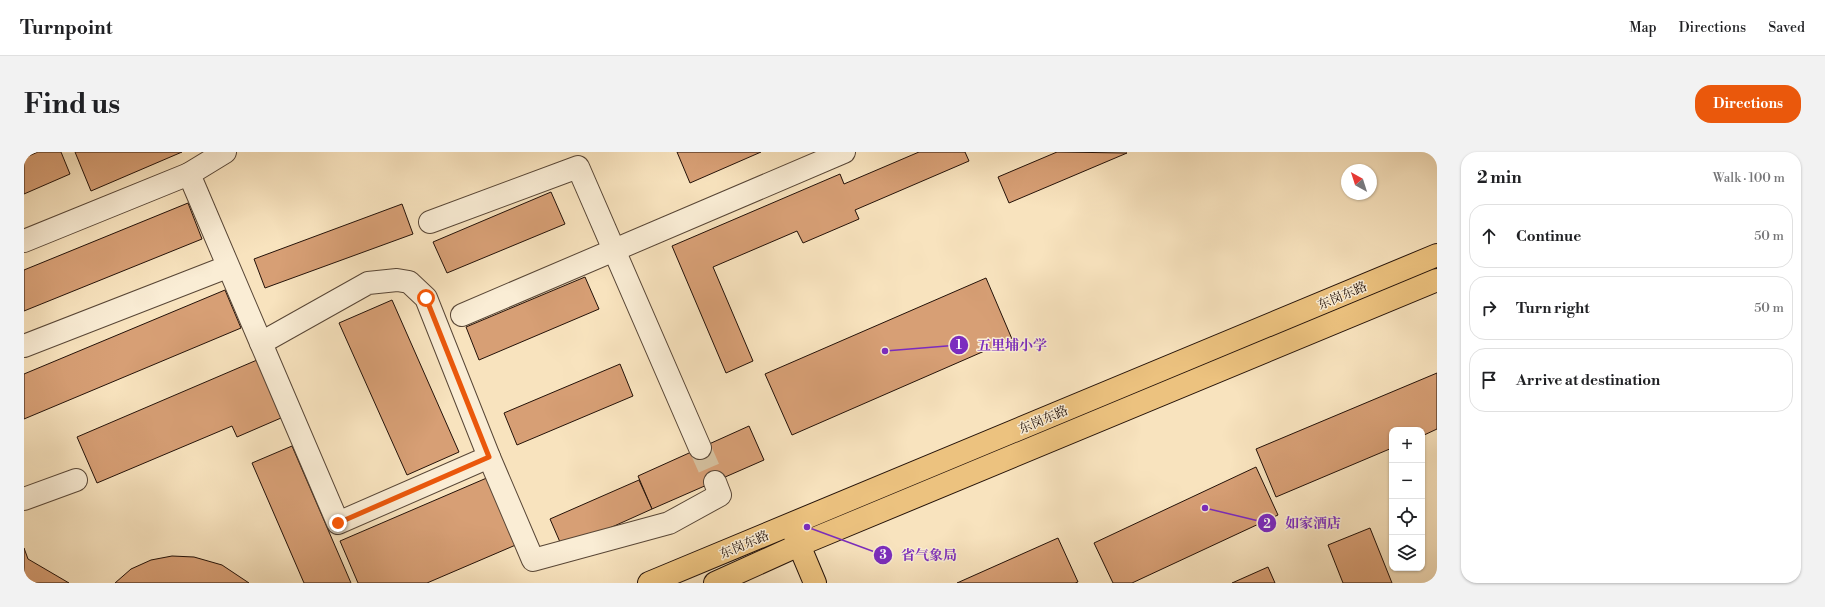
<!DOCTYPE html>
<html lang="en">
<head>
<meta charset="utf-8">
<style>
  body { margin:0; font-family:"Libre Bodoni","Noto Serif SC",serif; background:#f2f2f2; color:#202124 }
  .controls { position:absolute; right:12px; bottom:12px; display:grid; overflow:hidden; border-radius:8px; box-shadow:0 1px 3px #0004 }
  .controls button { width:36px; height:36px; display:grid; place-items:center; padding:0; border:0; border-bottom:1px solid #e0e0e0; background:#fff; color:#202124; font:20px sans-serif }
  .compass { position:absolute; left:1317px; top:12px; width:36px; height:36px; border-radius:50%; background:#fff; box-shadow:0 1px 3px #0004; rotate:321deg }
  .stop { position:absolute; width:12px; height:12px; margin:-9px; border:3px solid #ea580c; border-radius:50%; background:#fff }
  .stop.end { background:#ea580c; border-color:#fff; box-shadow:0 1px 4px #0008 }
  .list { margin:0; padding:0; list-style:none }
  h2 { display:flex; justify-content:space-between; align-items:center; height:52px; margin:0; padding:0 16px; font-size:17px }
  h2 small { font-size:13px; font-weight:400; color:#757577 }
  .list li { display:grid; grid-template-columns:26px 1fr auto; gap:12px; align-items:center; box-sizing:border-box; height:64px; margin:0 8px 8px; padding:0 8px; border:1px solid #e0e0e0; border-radius:16px }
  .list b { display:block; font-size:15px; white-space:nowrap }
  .list em { font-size:13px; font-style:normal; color:#757577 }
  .icon { flex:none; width:22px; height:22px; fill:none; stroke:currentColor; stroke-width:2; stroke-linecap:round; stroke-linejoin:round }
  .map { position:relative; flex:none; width:1413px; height:431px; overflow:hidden; border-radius:16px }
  header { display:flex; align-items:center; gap:24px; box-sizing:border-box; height:56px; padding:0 20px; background:#fff; border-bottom:1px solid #e0e0e0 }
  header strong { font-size:19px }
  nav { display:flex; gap:22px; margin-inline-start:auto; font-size:14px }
  .intro { display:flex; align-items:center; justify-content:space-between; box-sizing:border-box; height:96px; padding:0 24px }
  h1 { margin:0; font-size:28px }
  .button { padding:10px 18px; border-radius:16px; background:#ea580c; color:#fff; font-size:14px; font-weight:700 }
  main { display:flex; gap:24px; padding:0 24px }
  aside { flex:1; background:#fff; border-radius:16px; box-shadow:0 1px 3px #0004 }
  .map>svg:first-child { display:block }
  .building { fill:#d79f75; stroke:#231108 }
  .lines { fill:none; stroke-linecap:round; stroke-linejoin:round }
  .minor-tunnel { stroke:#d8c4a3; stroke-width:22; stroke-dasharray:22 11; stroke-linecap:butt }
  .minor-casing { stroke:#584636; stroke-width:24 }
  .major-casing { stroke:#231108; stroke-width:24 }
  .minor { stroke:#faedd5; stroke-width:22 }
  .major { stroke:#ecc27f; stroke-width:22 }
  .route { stroke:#ea580c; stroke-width:5 }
  .labels { text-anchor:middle; stroke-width:3; stroke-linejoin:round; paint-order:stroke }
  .street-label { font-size:13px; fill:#231108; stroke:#faedd5 }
  .leader { fill:none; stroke:#7b2cbf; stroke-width:1.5 }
  .callout-dot { fill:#7b2cbf; stroke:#faedd5; stroke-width:1.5 }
  .mark-label { font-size:12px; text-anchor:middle; font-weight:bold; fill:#fff }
  .callout-label { font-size:14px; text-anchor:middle; font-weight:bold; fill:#7b2cbf; stroke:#faedd5; stroke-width:3; stroke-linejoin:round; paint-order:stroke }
</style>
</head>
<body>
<header>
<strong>Turnpoint</strong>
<nav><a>Map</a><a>Directions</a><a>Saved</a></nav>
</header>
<div class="intro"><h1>Find us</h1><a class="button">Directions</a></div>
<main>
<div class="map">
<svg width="1413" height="431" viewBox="0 0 1413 431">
  <rect width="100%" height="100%" fill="#f8e3be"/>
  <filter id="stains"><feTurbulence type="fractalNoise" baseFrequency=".005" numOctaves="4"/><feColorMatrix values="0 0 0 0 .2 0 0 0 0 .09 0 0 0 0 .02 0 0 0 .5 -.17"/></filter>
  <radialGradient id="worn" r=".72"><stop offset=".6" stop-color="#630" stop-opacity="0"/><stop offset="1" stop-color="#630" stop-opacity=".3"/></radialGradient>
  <g class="building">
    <polygon points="14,0 37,0 46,22 0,42 0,6"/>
    <polygon points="51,0 158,0 67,39"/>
    <polygon points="653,0 737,0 666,31"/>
    <polygon points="895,0 941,0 945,9 831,58 835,67 779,91 773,79 689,115 729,209 702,221 648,94 816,22 820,32"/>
    <polygon points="1033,0 1103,1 985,51 974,25"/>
    <polygon points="527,40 541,72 423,121 409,90"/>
    <polygon points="164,51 178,87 0,159 0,118"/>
    <polygon points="378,52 389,82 241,136 230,107"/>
    <polygon points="561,125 575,157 455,208 442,175"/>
    <polygon points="962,126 988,187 768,283 741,222"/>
    <polygon points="201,138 217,176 0,267 0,222"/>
    <polygon points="368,148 435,300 383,323 315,171"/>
    <polygon points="233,208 257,266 213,285 208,274 73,331 53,285"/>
    <polygon points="596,212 609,244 493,293 480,261"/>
    <polygon points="1413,221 1413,277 1398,284 1398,278 1368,278 1368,296 1252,345 1232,297"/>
    <polygon points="725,274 740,308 628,357 614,324"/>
    <polygon points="268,294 327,431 280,431 228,311"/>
    <polygon points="1232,315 1254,363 1108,431 1089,431 1070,391"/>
    <polygon points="465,325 494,392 403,431 334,431 316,389"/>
    <polygon points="615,328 628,357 539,397 526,367"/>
    <polygon points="1346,376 1368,431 1319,431 1304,393"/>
    <polygon points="1034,386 1054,430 1051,431 933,431"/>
    <polygon points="0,396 4,407 45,431 0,431"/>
    <polygon points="148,404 170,405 198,413 225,431 91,431 107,417 127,408"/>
    <polygon points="1244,415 1251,431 1208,431"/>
  </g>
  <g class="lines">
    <polyline class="minor-tunnel" points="676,296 691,330"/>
    <g class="minor-casing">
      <g id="minor">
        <polyline points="165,22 201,0"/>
        <polyline points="406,70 554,15 676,296"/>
        <polyline points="0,89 165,22 237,191 344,131 373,128 385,130 402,146 465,305 509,408 645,371 696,343 691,330"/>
        <polyline points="438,163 820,0"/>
        <polyline points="237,191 314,371 465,305"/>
        <polyline points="0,194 203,115"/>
        <polyline points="0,347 52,328"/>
      </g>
    </g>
    <g class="major-casing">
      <g id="major">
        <polyline points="770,381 791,431"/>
        <polyline points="625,431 1413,103"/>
        <polyline points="691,431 775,393 1413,128"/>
      </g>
    </g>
    <use href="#minor" class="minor"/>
    <use href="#major" class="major"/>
  </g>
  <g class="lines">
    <polyline class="route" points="314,371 465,305 402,146"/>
  </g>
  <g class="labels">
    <g class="street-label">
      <text transform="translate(1318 143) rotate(-23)" y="5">东岗东路</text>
      <text transform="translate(1019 267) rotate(-23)" y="5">东岗东路</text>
      <text transform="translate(720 392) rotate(-23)" y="5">东岗东路</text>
    </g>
  </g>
  <path class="leader" d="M861 199L935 193M1181 356L1243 371M783 375L859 403"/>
  <g class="callout-dot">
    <circle cx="861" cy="199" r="4"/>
    <circle cx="1181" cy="356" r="4"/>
    <circle cx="783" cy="375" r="4"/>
    <circle cx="935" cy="193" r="10"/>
    <circle cx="1243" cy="371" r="10"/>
    <circle cx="859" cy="403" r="10"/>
  </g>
  <g class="mark-label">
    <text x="935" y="197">1</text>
    <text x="1243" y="376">2</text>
    <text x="859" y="407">3</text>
  </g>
  <g class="callout-label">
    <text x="988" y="198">五里埔小学</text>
    <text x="1289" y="376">如家酒店</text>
    <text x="905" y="408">省气象局</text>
  </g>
  <rect width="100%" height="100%" filter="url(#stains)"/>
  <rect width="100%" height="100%" fill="url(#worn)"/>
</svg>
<div class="controls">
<button>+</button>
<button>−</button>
<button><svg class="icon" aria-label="locate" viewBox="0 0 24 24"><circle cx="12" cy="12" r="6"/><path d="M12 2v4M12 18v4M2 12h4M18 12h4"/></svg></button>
<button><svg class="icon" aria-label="layers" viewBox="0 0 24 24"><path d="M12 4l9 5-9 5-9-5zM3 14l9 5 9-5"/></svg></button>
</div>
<svg class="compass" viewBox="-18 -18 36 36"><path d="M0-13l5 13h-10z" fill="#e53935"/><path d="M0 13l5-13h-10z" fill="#757577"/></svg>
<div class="stop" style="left:402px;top:146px"></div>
<div class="stop end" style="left:314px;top:371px"></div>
</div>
<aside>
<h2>2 min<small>Walk · 100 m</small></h2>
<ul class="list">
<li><svg class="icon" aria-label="ahead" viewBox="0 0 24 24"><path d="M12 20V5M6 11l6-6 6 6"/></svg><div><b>Continue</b></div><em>50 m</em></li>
<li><svg class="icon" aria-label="right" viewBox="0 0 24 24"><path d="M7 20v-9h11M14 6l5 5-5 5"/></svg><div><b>Turn right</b></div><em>50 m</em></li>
<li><svg class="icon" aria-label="arrive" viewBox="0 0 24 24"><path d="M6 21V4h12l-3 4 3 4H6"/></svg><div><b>Arrive at destination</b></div></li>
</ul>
</aside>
</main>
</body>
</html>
